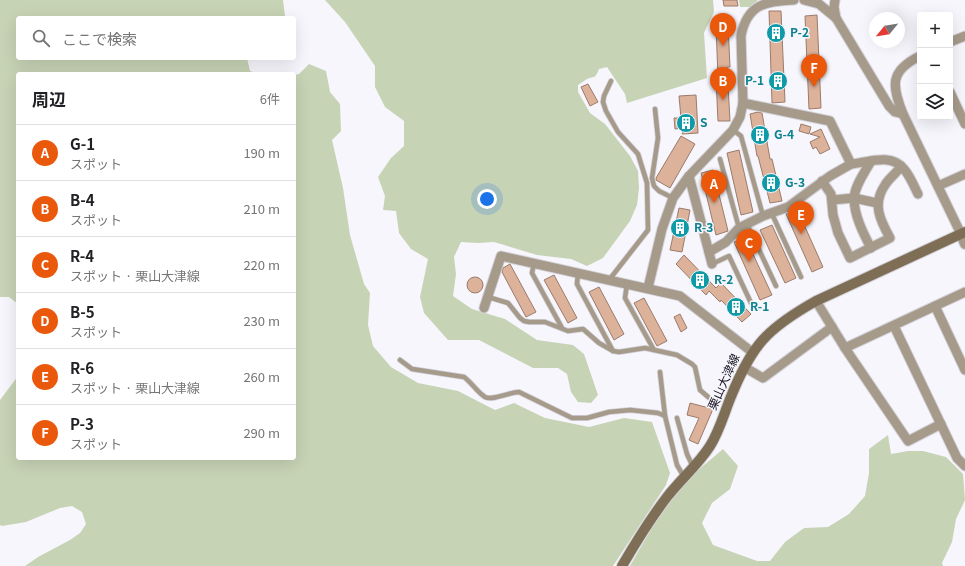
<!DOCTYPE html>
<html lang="ja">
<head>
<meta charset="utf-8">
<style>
  body { margin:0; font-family:Georgia,"Noto Sans JP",serif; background:#f2f2f2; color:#202124 }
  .controls { position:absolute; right:12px; top:12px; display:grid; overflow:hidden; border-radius:4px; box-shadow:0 4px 16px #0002 }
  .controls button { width:36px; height:36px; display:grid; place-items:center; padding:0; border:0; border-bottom:1px solid #e0e0e0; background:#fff; color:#202124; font:20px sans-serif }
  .compass { position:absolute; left:869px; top:12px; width:36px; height:36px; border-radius:50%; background:#fff; box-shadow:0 4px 16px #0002; rotate:240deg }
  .you { position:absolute; left:487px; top:199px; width:14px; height:14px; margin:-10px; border:3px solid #fff; border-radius:50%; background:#1a73e8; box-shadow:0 0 0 6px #1a73e833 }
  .badge { display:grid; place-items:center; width:26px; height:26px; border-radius:50%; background:#ea580c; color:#fff; font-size:13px; font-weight:700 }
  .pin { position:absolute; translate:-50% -33px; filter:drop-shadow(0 1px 2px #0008) }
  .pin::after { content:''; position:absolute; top:21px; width:14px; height:12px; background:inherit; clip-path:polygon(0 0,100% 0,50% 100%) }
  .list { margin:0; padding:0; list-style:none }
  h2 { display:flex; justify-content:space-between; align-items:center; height:52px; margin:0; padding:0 16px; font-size:17px }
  h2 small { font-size:13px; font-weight:400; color:#757577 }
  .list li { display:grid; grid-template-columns:26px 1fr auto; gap:12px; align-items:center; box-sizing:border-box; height:56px; padding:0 16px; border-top:1px solid #e0e0e0 }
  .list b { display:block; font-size:15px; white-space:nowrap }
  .list p { margin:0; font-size:13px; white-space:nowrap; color:#757577 }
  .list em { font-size:13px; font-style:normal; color:#757577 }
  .icon { flex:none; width:22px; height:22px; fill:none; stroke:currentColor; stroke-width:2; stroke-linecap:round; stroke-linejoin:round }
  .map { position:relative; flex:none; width:965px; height:566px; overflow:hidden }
  .search { position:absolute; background:#fff; box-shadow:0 4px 16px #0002; left:16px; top:16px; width:280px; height:44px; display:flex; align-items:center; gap:10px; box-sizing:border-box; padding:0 14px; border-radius:4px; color:#757577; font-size:15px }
  .panel { position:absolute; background:#fff; box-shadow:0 4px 16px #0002; left:16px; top:72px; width:280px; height:388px; border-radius:4px }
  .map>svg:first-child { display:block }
  .green { fill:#c7d3b5 }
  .building { fill:#ddb29b; stroke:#9b7b6a }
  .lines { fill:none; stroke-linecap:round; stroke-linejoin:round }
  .service-casing { stroke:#d3d2d9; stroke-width:6 }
  .minor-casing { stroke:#d3d2d9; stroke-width:11 }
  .tertiary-casing { stroke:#d3d2d9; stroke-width:12 }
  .secondary-casing { stroke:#d3d2d9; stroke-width:12 }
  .service { stroke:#a69a8a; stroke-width:4.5 }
  .minor { stroke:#a69a8a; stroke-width:9 }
  .tertiary { stroke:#a69a8a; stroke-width:10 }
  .secondary { stroke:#7f6e56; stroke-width:10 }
  .labels { text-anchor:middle; stroke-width:3; stroke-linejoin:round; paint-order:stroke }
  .culture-label { font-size:12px; font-weight:bold; fill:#0d838f; stroke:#f7f6fd; text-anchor:start }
  .street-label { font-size:12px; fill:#17131f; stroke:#f7f6fd }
</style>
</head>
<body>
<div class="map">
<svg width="965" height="566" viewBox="0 0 965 566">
  <rect width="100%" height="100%" fill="#f7f6fd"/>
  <g class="green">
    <polygon points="0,0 283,0 285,16 284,18 18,18 18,58 247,58 250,71 259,74 18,74 18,304 9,297 0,297"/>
    <path d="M325,0H713L714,12L704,33L707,78L627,103L625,94L607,67L599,69C595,79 595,76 587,79C584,81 581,83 578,85V92L590,113L605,124L630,156L638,171L639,188L637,205L630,221L603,258L587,266L571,259L537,255L494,242L478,243L461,242L454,257L456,274L453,296L472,309L505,319L537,340L573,345L584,354L598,395L591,403L578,402L571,392L567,374L558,368H533L479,340H448L424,313L420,297L428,259L411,249L399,233L396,211L383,210L385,196L378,177L391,158L404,146V121L385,107L375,87V66L345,22Z"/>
    <polygon points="739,0 758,0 751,7 740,7"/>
    <polygon points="309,64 326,71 330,92 340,104 341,131 332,140 343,188 350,235 364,284 370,293 368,325 373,346 391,367 418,383 458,391 495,410 514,403 545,418 589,427 624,418 652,422 670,473 666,485 613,566 25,566 38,557 70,540 80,533 86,524 82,512 72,506 60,508 26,522 2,526 0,525 0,400 18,376 18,458 294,458 294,75 299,74"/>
    <path d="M888,435L891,454L908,451H923L946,457L963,474L965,500L956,519L952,542L942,563L943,566H630C648,535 666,500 693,475C702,466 713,458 723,449L738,466L730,489L712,503L702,523L713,545L757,561H770L785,542L804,528L828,527L849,514L865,496L869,473V449Z"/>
  </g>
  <g class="building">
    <polygon points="723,0 737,0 738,6 724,6"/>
    <polygon points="769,11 781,11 785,102 772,103"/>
    <polygon points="817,15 821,108 809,109 805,16"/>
    <polygon points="728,24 730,67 727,67 730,121 718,121 716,78 718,78 716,25"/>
    <polygon points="588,84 598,102 590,106 581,87"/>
    <polygon points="696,95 698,133 682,134 685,128 675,129 674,118 681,118 679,96"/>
    <polygon points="758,112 762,113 770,159 772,159 782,201 770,203 758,156 757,156 750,114"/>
    <polygon points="801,124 811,127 809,134 799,131"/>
    <polygon points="821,129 830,149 820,154 816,147 813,149 810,142 820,137 810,134"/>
    <polygon points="681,136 695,144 670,188 656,180 656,178"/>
    <polygon points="739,150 753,212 741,215 727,153"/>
    <polygon points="713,170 728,231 716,235 701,173"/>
    <polygon points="679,208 690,210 682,252 670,250"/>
    <polygon points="797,209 823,267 812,272 786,214"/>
    <polygon points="772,225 796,278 785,283 760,230"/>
    <polygon points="745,237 772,295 760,300 734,242"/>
    <polygon points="684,255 716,288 721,283 751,314 742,322 721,300 720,302 709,291 706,295 676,264"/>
    <polygon points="510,264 536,312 526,317 502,272 503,268"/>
    <polygon points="554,275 577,318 568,323 544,280"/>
    <circle cx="475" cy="285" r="8"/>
    <polygon points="599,287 624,334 614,340 589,292"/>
    <polygon points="644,298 667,341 657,346 634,303"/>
    <polygon points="680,314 687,328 681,332 674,317"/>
    <polygon points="690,403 713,409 698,444 689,440 699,418 687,415"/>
  </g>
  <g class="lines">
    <g class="service-casing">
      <g id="service">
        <polyline points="655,109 658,138 652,178 654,186 659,191 673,198"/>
        <polyline points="733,130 741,136 763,216"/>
        <polyline points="720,159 739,228"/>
        <polyline points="772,214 801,277"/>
        <polyline points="747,224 776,286"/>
        <polyline points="534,263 532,273 562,328"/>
        <polyline points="712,264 729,256 751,303"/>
        <polyline points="578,273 577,284 613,351"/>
        <polyline points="609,280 648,230 647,183 638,154 618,132 606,111 603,102 604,96 611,81"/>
        <polyline points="627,284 625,298 654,350"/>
        <polyline points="488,297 508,303 520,318 524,321 529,322 545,322 568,331 583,329 599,343 613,351 619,352 645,348 677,355 692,364 695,367 700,390 714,402"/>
        <path d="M400,360L412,369L464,377C472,383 477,392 485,397C492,401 510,392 519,392L572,418H587L609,412L630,410L658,413L665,416"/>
        <polyline points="660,372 665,416 677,465 684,477"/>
        <polyline points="677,418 687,454 693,467"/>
      </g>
    </g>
    <g class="minor-casing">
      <g id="minor">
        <polyline points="804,0 819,4 836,18 889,106 895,112 903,114"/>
        <polyline points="835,0 834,7 836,18"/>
        <polyline points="950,42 965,36"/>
        <path d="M920,56C889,71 892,86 903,114L961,234"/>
        <polyline points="950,92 965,124"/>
        <path d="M851,164C869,162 891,153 904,169C910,176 914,186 918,194"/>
        <polyline points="689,176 712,264"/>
        <path d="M822,181L831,194L833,215L838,233L850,258L890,238C880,220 872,204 885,185C889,178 897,173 901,166"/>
        <polyline points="938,186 965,174"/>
        <polyline points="832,200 854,198 877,203"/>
        <path d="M871,248C863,233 854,215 854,198C855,185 865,172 871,161"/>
        <polyline points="709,252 726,242 739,228 763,216 788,207 830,176 851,164 830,121 743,103"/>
        <path d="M648,288L662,229L673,198L689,176L733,130L740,117L743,103L741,36C747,4 766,1 794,0"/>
        <polyline points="816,301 845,348 965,292"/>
        <polyline points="935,306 965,370"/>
        <polyline points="484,308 501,256 680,296 752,352"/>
        <polyline points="894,326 957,458 965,466"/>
        <polyline points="845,348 908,441 941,424"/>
        <polyline points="744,367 763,378 832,327"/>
      </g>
    </g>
    <g class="tertiary-casing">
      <polyline id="tertiary" points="961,234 965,244"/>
    </g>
    <g class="secondary-casing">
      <path id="secondary" d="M622,566C636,542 650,519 667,497C680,480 698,465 710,446C719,432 724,414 730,399C751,346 766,329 816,301L965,232"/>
    </g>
    <use href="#service" class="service"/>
    <use href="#minor" class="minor"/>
    <use href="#tertiary" class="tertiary"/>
    <use href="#secondary" class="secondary"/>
  </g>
  <defs>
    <g id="building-disc" transform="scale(1)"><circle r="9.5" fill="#0f9aa8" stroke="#f7f6fd"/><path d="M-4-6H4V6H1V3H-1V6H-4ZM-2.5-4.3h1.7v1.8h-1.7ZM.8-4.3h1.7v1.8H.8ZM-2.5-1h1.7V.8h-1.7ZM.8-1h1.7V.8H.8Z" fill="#fff"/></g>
  </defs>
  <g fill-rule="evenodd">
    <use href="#building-disc" x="776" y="33"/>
    <use href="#building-disc" x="778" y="81"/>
    <use href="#building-disc" x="686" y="123"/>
    <use href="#building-disc" x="760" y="135"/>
    <use href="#building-disc" x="771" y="183"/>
    <use href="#building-disc" x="680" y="228"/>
    <use href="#building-disc" x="700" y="280"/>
    <use href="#building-disc" x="736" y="307"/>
  </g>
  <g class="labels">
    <g class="culture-label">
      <text x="790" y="37">P-2</text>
      <text x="764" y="85" text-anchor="end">P-1</text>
      <text x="700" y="127">S</text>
      <text x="774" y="139">G-4</text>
      <text x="785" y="187">G-3</text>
      <text x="694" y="232">R-3</text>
      <text x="714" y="284">R-2</text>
      <text x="750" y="311">R-1</text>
    </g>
    <g class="street-label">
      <text transform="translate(724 382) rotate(-66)" y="4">栗山大津線</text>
    </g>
  </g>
</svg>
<div class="controls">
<button>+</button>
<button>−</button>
<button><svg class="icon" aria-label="layers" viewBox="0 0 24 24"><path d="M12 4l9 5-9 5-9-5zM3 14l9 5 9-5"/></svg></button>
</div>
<svg class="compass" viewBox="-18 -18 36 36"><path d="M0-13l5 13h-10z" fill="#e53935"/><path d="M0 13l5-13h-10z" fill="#757577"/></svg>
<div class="you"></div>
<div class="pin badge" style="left:714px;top:203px">A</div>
<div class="pin badge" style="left:723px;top:100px">B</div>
<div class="pin badge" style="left:749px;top:262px">C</div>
<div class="pin badge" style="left:723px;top:46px">D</div>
<div class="pin badge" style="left:801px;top:234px">E</div>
<div class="pin badge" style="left:814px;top:87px">F</div>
<div class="search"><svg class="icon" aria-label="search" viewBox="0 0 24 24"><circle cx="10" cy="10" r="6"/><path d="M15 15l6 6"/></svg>ここで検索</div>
<section class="panel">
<h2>周辺<small>6件</small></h2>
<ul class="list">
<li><span class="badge">A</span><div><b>G-1</b><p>スポット</p></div><em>190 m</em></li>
<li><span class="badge">B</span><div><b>B-4</b><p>スポット</p></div><em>210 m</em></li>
<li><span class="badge">C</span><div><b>R-4</b><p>スポット · 栗山大津線</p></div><em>220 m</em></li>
<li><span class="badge">D</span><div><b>B-5</b><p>スポット</p></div><em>230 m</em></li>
<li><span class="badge">E</span><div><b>R-6</b><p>スポット · 栗山大津線</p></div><em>260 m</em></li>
<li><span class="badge">F</span><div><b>P-3</b><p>スポット</p></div><em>290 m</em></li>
</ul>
</section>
</div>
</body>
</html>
